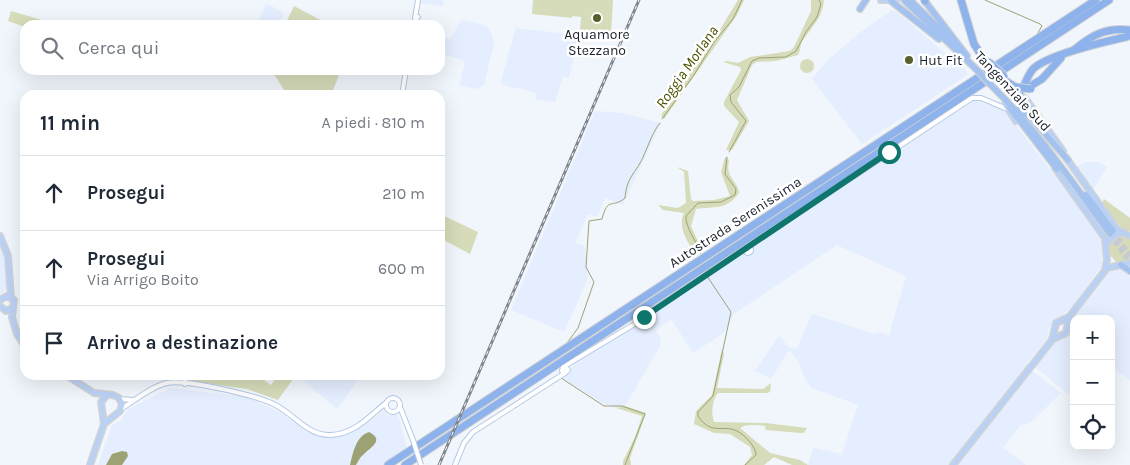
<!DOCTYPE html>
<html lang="it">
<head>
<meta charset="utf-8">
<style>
  body { margin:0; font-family:Karla,sans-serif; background:#f2f2f3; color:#1f2937 }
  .controls { position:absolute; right:15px; bottom:15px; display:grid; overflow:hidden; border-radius:10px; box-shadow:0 5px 20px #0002 }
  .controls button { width:45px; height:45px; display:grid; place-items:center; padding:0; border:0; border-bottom:1px solid #e0e1e3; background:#fff; color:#1f2937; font:25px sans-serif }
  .stop { position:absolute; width:15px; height:15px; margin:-11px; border:4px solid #0f766e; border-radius:50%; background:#fff }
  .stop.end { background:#0f766e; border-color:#fff; box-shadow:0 1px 5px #0008 }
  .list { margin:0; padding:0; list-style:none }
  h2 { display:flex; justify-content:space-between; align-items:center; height:65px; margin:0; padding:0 20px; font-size:21px }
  h2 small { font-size:16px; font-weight:400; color:#747a83 }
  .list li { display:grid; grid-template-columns:32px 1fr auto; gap:15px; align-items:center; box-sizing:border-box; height:75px; padding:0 20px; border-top:1px solid #e0e1e3 }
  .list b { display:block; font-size:19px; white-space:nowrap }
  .list p { margin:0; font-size:16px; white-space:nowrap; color:#747a83 }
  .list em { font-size:16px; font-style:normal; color:#747a83 }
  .icon { flex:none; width:28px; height:28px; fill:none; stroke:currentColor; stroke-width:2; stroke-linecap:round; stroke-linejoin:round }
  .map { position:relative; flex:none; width:1130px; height:465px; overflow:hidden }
  .search { position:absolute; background:#fff; box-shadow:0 5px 20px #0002; left:20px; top:20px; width:425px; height:55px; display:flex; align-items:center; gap:12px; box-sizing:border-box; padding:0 18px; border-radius:15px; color:#747a83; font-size:19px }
  .panel { position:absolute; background:#fff; box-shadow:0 5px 20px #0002; left:20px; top:90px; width:425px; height:290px; border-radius:15px }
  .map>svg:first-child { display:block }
  .built { fill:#e4eefe }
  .green { fill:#d6dbba }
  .water { fill:#9ca274 }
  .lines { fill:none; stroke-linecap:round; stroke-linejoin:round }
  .stream { stroke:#9ca274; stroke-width:1 }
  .trunk-tunnel { stroke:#c6cbd2; stroke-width:5.5; stroke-dasharray:5.5 3; stroke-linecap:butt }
  .tertiary-casing { stroke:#b4c8e7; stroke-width:6 }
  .primary-casing { stroke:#d1d3d5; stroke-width:8 }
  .trunk-casing { stroke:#d1d3d5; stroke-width:8 }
  .motorway-casing { stroke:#d1d3d5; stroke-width:9 }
  .tertiary { stroke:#fff; stroke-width:4 }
  .primary { stroke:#bbd1f3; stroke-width:5 }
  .trunk { stroke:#a4c2ef; stroke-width:5.5 }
  .motorway { stroke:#8eb2eb; stroke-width:7 }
  .rail-casing { stroke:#80868f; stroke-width:3 }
  .rail { stroke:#fff; stroke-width:1; stroke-dasharray:4; stroke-linecap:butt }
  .tertiary-bridge-casing { stroke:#b4c8e7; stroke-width:6; stroke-linecap:butt }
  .trunk-bridge-casing { stroke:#d1d3d5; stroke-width:8; stroke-linecap:butt }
  .motorway-bridge-casing { stroke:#d1d3d5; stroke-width:9; stroke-linecap:butt }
  .tertiary-bridge { stroke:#fff; stroke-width:4 }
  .trunk-bridge { stroke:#a4c2ef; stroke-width:5.5 }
  .motorway-bridge { stroke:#8eb2eb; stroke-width:7 }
  .route { stroke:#0f766e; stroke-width:6 }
  .poi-dot { fill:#5a5f2d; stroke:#fff; stroke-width:2 }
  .labels { text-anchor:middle; stroke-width:5; stroke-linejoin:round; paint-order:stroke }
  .poi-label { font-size:14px; fill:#19212c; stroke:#fff }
  .street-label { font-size:14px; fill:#19212c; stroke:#fff }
  .water-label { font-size:15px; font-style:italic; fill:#4d5200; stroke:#fff }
</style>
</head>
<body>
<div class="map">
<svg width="1130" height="465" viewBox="0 0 1130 465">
  <rect width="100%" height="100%" fill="#f1f6fc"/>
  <g class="built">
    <polygon points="419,0 444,0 443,6 419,3"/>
    <polygon points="266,3 284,13 278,25 257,25"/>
    <polygon points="892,10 897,12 969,74 862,144 812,79 828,60 862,31"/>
    <polygon points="461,20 485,25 491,32 494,42 484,85 477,89 459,85 465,61 440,53 440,37 450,39"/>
    <polygon points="516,28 578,35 569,78 563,77 555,102 535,99 537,93 500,84"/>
    <polygon points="975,100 1005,111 1103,238 1102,266 1073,305 1049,328 1048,338 1027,363 1031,370 1061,393 1030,423 1021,425 1003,448 1026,465 808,465 813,448 842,454 858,405 812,388 805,379 799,363 790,351 787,353 771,379 755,371 779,336 790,348 797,349 812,314 875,334 877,332 889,335 906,276 837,245 734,314 724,333 693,353 671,319 656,330 661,339 660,346 625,406 616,408 602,403 562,378 567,375 576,361 614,337 642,323 647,323 661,308"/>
    <polygon points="595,111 622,113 658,122 660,125 623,205 605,198 597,217 588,214 575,243 585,246 588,278 564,332 511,310"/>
    <polygon points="1087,162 1098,162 1107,167 1092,191 1075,167"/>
    <polygon points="0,241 6,261 6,290 0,295"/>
    <polygon points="1115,268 1126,269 1130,277 1130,380 1111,366 1111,319 1074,319 1073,398 1034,366 1056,338 1063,338 1069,332 1070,322 1073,317 1107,272"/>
    <polygon points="299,375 362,375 337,409 300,378"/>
    <polygon points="171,388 247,397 282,413 308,433 323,437 337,438 351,433 384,411 387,415 398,415 407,449 382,465 98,465 112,425 121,420 128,409"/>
  </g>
  <g class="green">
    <polygon points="533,0 613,0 611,35 580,31 581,17 572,16 572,18 532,14"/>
    <polygon points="738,0 744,0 737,15 664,119 661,116 664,110 719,31"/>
    <path d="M811,0H824C823,17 812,27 803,40C800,44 801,50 798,55L776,61L756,62L752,65L737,100L749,121L732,150H726L739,122L724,106V102L741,70L740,67L723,62L727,61L738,63L750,57L790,51L794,47L811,11Z"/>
    <polygon points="294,6 330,25 285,25"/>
    <polygon points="11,11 59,25 25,25 25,27 8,21"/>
    <circle cx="807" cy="66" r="7"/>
    <polygon points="268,70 341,70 331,95 287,95 276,77"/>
    <path d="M725,157L729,160C725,178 737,179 739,193C726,211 714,206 696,209L691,226L702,250L696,255C688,243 677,227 684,213L663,210L658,205L678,208L686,203L684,172L677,167L688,171L691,199L693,201L714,200L730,196L721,172Z"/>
    <polygon points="1104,199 1130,218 1130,231 1124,231 1102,204"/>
    <polygon points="442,215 478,232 470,254 440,238"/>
    <polygon points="1119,236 1130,238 1130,261 1117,263 1110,255 1109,245"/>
    <path d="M722,349L724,354L717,388L763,389L771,383L770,392L767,393H718C712,400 711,413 714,422L766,423L807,428L804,433H801L766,430L765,426C758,425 746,424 740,428L770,453L800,460L808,465H792L774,457L764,465H744L752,455L750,447L730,434L714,433L694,424L696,411L712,395Z"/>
    <polygon points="198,375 257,375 271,385 278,375 296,375 278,400 247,389 192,381 191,380"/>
    <polygon points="625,406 646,413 630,458 631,465 623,465 623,461 635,437 642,416 616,408"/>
  </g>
  <g class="water">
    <path d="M369,432C385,440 371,447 363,455C360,457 358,462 356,465H350C353,453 356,436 369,432Z"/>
    <polygon points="122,451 127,452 128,456 122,465 106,465 112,454"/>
  </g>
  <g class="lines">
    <g class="stream">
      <polyline points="985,0 1040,24 1042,26 1036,36"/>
      <polyline points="662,119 694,75 714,42 733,19 742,0"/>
      <polyline points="729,152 746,121 731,102 730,95 739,87 752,61 759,58 786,57 796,51 806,32 817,17 821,4 819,0"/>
      <path d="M701,254C697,242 685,227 686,216L698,203L721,202L735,195L736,189L725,174L727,157"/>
      <path d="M707,276L731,312L713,396L698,412V416C711,436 723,424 737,431C745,435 756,447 756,455L745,465"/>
      <path d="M567,343L578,328L594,282L586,267L589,221L602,219C608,196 612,209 625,198C627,175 636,174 644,155C649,144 652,133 660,123"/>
      <polyline points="561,378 604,406 622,406 645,414 625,465"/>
      <polyline points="998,413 1011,396"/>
    </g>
    <g class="trunk-tunnel">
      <polyline points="1113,231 1130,256"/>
      <polyline points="1110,234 1130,263"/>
    </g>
    <g class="tertiary-casing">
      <g id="tertiary">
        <polyline points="415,18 418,0"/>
        <polyline points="414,25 417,21 415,18 418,17"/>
        <polyline points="402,95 406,70"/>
        <polyline points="747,247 972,98 981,98 1007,109"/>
        <circle cx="748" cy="250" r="3"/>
        <polyline points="646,316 649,319 646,322 643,320 644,316 745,248"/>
        <polyline points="565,367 568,370 565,373 562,371 563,367 643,319"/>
        <polyline points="185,384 186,375"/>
        <circle cx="393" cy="405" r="7"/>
        <polyline points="120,399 133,400"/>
        <polyline points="400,407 413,440"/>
        <path d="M121,409C134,401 152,386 167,383C186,379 262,396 279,407C296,417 309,436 331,435C355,434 369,416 386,403"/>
        <polyline points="455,465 464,443 473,432 565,373"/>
      </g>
    </g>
    <g class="primary-casing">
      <g id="primary">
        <polyline points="881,0 896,0"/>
        <polyline points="1014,97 1025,98 1063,151"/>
        <polyline points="1005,104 1016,121"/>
        <polyline points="1067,159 1117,229 1130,236"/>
        <polyline points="1055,168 1105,238 1107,260 1105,270"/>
        <polyline points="0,236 8,256 11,297"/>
        <polyline points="1107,243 1113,236 1122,233"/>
        <polyline points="0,300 7,296 14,300 12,317 17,334 25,346"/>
        <polyline points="0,306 6,311 12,308"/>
        <polyline points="1053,339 1066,333 1069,318"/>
        <polyline points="66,375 94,393 113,395 119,398 122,404 120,411 104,424"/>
        <polyline points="90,465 104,424 101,402 107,395"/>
        <polyline points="953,465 1052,340 1056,323 1069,317 1107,268 1130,263"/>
      </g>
    </g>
    <g class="trunk-casing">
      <g id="trunk">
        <polyline points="904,0 977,70"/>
        <polyline points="910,0 957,46"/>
        <polyline points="924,0 967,56"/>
        <polyline points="891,1 939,39"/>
        <polyline points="860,9 866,0"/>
        <path d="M991,85C1037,130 1072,182 1110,234"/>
        <polyline points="1010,108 1057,169"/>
        <polyline points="1019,109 1032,119 1068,160"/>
        <polyline points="1086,195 1113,231"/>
        <polyline points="1121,265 1130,271"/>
      </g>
    </g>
    <g class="motorway-casing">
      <g id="motorway">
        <polyline points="925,0 925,1"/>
        <polyline points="961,0 974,44 987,64"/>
        <path d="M1074,50C1092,35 1106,27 1130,30"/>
        <polyline points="1001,78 1015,87"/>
        <polyline points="1032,85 1042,79 1061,58"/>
        <path d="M1017,96C1025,88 1026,77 1033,69C1048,54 1108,41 1130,36"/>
        <polyline points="388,465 1096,0"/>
        <polyline points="405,465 1109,0"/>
      </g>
    </g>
    <use href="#tertiary" class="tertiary"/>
    <use href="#primary" class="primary"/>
    <use href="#trunk" class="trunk"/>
    <use href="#motorway" class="motorway"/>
    <g class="rail-casing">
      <polyline id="rail" points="439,465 639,0"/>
    </g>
    <use href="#rail" class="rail"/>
    <g class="tertiary-bridge-casing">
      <polyline id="tertiary-bridge" points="413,440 421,465"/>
    </g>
    <g class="trunk-bridge-casing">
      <polyline id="trunk-bridge" points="977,70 991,85"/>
    </g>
    <g class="motorway-bridge-casing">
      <g id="motorway-bridge">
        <polyline points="989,62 1004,76"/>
        <polyline points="1015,87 1031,89"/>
      </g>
    </g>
    <use href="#tertiary-bridge" class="tertiary-bridge"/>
    <use href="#trunk-bridge" class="trunk-bridge"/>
    <use href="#motorway-bridge" class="motorway-bridge"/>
  </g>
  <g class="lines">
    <polyline class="route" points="644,317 889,152"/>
  </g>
  <g class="poi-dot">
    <circle cx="597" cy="18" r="5"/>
    <circle cx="909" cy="60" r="5"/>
  </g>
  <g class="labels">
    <g class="poi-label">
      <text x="597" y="39">Aquamore<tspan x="597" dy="16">Stezzano</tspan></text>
      <text x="919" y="65" text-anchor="start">Hut Fit</text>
    </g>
    <g class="street-label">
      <text transform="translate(1013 91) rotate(47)" y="5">Tangenziale Sud</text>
      <text transform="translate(735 222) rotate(-33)" y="5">Autostrada Serenissima</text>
    </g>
    <g class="water-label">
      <text transform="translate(687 67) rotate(-55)" y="5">Roggia Morlana</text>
    </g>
  </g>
</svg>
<div class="controls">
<button>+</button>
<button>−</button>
<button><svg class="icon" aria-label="locate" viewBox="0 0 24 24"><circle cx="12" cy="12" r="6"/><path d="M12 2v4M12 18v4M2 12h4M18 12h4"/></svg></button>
</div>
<div class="stop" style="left:889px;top:152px"></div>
<div class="stop end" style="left:644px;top:317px"></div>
<div class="search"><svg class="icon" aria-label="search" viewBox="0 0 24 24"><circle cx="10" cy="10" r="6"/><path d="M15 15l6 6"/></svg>Cerca qui</div>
<section class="panel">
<h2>11 min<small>A piedi · 810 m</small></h2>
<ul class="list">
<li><svg class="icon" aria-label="ahead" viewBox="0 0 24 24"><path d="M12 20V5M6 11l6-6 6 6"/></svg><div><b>Prosegui</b></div><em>210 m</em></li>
<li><svg class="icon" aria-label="ahead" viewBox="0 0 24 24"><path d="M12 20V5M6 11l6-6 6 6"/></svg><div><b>Prosegui</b><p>Via Arrigo Boito</p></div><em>600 m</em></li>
<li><svg class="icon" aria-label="arrive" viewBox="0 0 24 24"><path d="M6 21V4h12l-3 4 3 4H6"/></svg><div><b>Arrivo a destinazione</b></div></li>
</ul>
</section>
</div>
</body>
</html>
